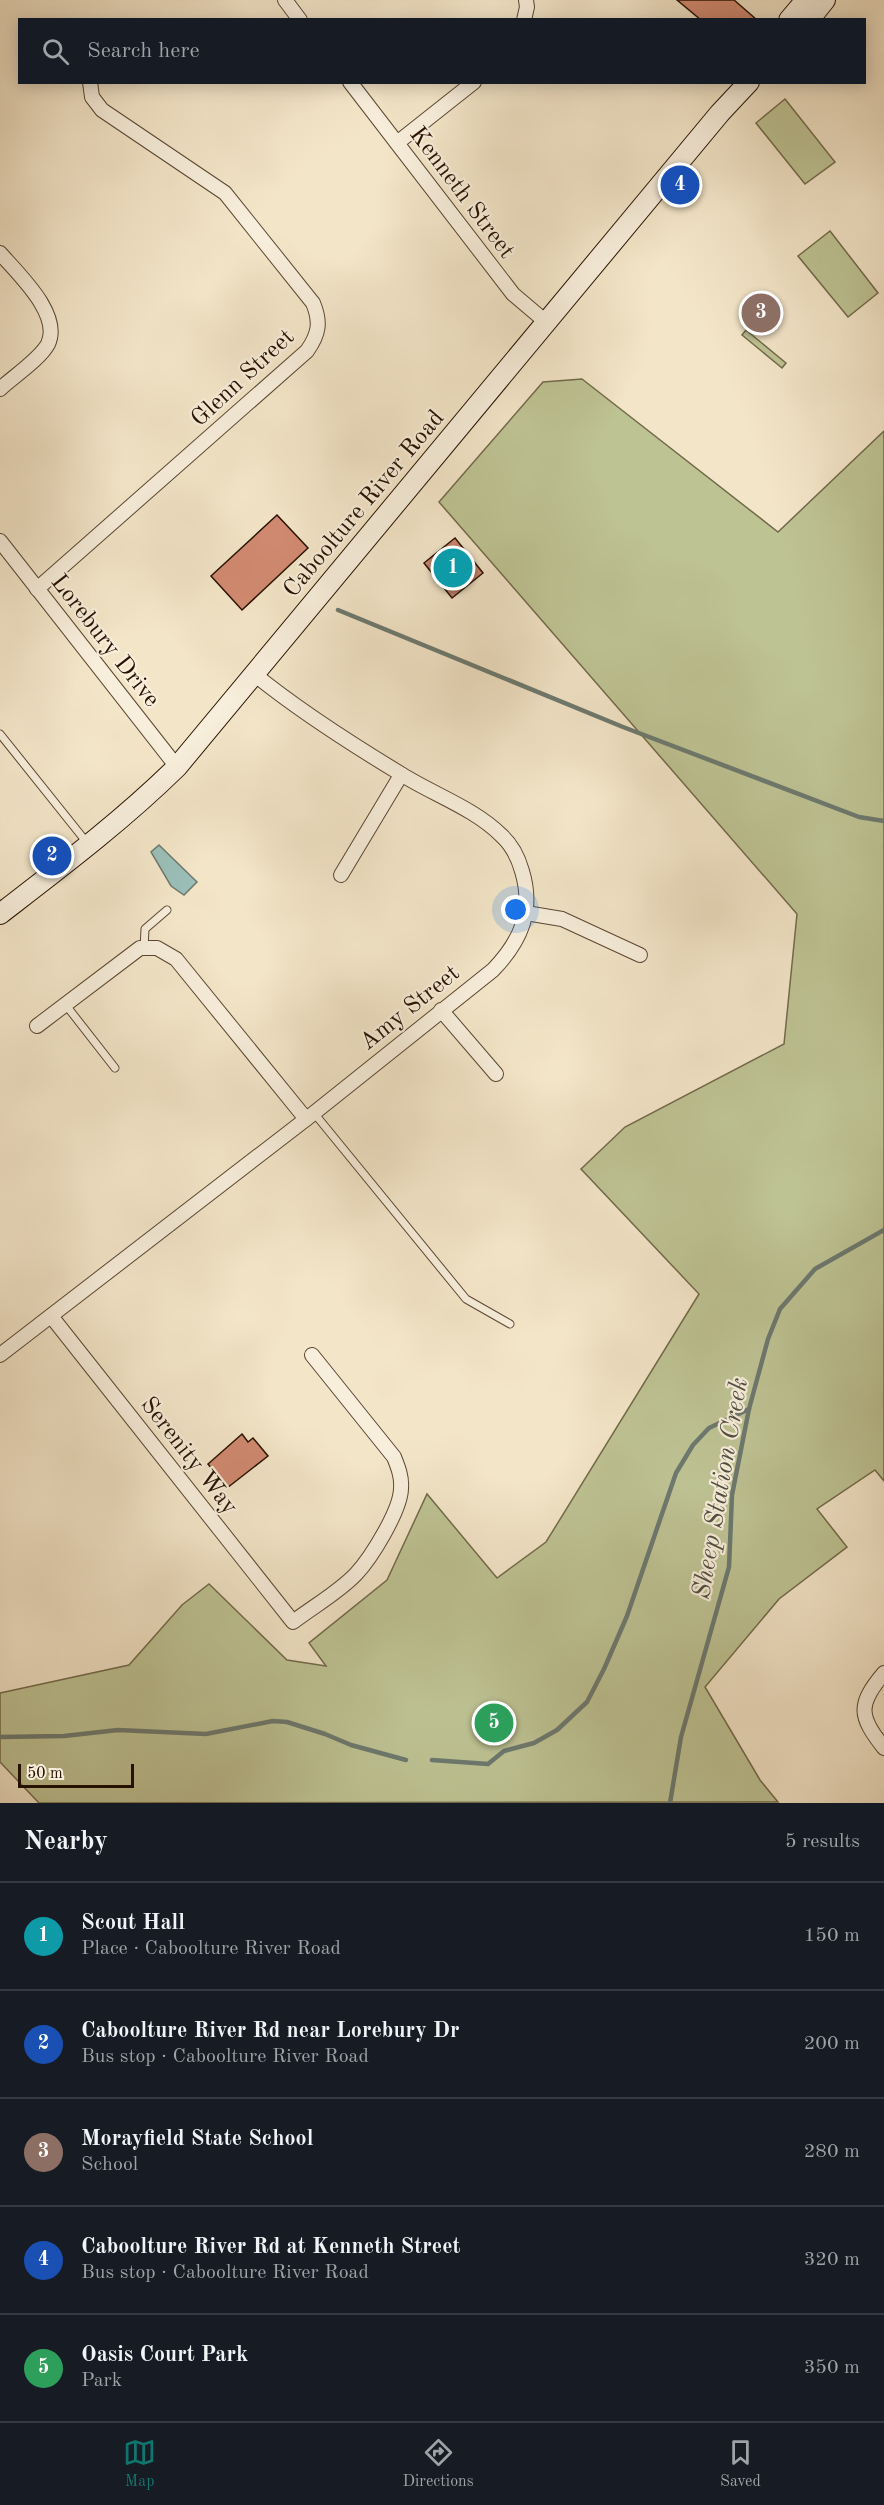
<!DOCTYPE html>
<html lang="en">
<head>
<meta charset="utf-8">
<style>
  body { margin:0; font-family:"Old Standard TT",serif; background:#242831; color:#f1f3f6 }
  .scale { position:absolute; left:18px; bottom:15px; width:116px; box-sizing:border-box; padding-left:6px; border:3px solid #271101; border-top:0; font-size:16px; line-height:21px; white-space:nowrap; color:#271101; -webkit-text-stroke:4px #f7eedb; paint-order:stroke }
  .you { position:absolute; left:516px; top:910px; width:21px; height:21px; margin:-15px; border:4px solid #fff; border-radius:50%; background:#1a73e8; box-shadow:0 0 0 9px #1a73e833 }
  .badge { display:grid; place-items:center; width:39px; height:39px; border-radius:50%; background:#0f766e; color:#fff; font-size:20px; font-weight:700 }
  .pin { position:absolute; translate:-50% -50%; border:3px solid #fff; box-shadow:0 2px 6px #0006 }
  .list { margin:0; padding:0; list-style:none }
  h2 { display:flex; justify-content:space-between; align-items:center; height:78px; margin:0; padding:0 24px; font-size:26px }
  h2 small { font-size:20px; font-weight:400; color:#9ea1a6 }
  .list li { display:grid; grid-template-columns:39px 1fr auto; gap:18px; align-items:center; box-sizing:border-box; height:108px; padding:0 24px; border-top:2px solid #363941 }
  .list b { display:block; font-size:22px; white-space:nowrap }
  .list p { margin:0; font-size:20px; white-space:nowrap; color:#9ea1a6 }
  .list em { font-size:20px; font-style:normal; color:#9ea1a6 }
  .icon { flex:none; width:33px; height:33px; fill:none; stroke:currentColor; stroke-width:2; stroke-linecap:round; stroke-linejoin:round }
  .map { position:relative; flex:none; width:884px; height:1803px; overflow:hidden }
  .search { position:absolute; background:#171b24; box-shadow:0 3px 15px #0003; left:18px; right:18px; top:18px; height:66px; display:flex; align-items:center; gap:15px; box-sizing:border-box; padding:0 21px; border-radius:0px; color:#9ea1a6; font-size:22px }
  .sheet { height:618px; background:#171b24 }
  nav { display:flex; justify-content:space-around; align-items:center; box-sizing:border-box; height:84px; border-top:2px solid #363941; background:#171b24; font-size:16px; color:#9ea1a6 }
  nav a { display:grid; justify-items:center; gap:3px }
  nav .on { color:#0f766e }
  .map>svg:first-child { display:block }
  .green { fill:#bec394; stroke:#726a4a; stroke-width:1.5 }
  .water { fill:#9bbfb9; stroke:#6d796f; stroke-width:1.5 }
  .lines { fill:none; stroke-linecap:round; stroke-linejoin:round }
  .stream { stroke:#6d796f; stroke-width:4.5 }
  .building { fill:#d18a71; stroke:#271101; stroke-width:1.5 }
  .lane-casing { stroke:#5a4633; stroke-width:9 }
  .street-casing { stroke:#5a4633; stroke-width:16 }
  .secondary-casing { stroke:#271101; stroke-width:22 }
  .lane { stroke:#f7eedb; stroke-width:7 }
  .street { stroke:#f7eedb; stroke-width:14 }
  .secondary { stroke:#f7eedb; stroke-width:20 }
  .labels { text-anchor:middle; stroke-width:4.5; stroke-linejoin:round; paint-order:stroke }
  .street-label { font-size:24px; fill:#271101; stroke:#f7eedb }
  .water-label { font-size:26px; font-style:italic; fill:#504e41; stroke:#f7eedb }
</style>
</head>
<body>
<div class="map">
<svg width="884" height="1803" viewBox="0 0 884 1803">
  <rect width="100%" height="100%" fill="#f3e5c8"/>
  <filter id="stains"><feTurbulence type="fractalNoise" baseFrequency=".00333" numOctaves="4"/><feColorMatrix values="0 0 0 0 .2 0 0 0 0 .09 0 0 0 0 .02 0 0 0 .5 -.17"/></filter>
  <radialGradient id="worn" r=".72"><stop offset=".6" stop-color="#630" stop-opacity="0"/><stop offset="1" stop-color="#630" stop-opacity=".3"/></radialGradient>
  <g class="green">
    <polygon points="785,99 835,162 805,184 756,123"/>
    <polygon points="830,231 878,293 848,317 798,256"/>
    <polygon points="746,330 786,363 782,368 742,335"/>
    <polygon points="582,379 778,532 884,431 884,1481 875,1470 817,1509 847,1547 779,1599 705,1687 760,1780 778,1802 39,1803 0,1762 0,1693 129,1665 182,1605 209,1584 287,1660 326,1666 309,1643 387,1580 427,1494 497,1578 546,1542 699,1294 581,1169 625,1127 784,1044 797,914 439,502 543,382"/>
  </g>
  <polygon class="water" points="159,845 197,882 184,895 171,886 151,852"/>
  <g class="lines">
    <g class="stream">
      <polyline points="338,610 623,727 859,817 884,821"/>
      <polyline points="0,1737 64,1736 118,1730 206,1734 273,1721 287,1722 325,1734 351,1745 406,1760"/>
      <polyline points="432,1760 488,1764 504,1751 534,1743 557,1730 587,1702 604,1669 627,1616 676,1473 693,1445 709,1428 749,1409"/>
      <polyline points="670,1803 681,1737 729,1567 732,1495 749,1409 768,1339 780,1309 815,1269 884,1230"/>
    </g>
  </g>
  <g class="building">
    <polygon points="677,0 734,0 757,20 701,20"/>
    <polygon points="277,515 308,548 242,610 211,576"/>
    <polygon points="455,538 483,573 452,598 424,563"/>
    <polygon points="242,1434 248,1442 253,1438 268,1456 227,1488 208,1464"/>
  </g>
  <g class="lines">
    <g class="lane-casing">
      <g id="lane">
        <polyline points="0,734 88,844"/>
        <polyline points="144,948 145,929 167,910"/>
        <polyline points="65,1004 115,1068"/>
        <polyline points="314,1113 466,1299 510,1324"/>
      </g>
    </g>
    <g class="street-casing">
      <g id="street">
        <polyline points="285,0 300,20"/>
        <polyline points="524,20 527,7 526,0"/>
        <polyline points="350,82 513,294 546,322"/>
        <polyline points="397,143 474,82"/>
        <path d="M0,253C18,274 62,314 48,344C40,359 13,377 0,389"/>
        <polyline points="0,541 177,767"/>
        <path d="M37,589L307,351C319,334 321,322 313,303L225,193L102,110L92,97L90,82"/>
        <polyline points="341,875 401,775"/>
        <polyline points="526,913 562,919 640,955"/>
        <polyline points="441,1010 496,1074"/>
        <polyline points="37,1026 140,948 157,948 176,959 306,1119"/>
        <path d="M51,1316L293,1622C314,1606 339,1592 356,1574C371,1558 401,1510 401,1488C402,1477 398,1467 394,1457L312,1355"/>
        <path d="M0,1355L314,1113L493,970C521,941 534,911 522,871C518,857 513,846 502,836C474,808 434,795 401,774C353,745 297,709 254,674"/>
        <path d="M884,1673C857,1705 859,1716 884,1748"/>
      </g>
    </g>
    <g class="secondary-casing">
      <g id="secondary">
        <polyline points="789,20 806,0"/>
        <polyline points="809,20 825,0"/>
        <path d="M0,914C61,867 122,821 177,767L720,113L749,82"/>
      </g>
    </g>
    <use href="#lane" class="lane"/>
    <use href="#street" class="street"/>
    <use href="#secondary" class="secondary"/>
  </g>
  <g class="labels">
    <g class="street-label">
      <text transform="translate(463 192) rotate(53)" y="8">Kenneth Street</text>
      <text transform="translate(242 377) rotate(-43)" y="8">Glenn Street</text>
      <text transform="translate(363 503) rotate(-50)" y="8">Caboolture River Road</text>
      <text transform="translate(106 640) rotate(52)" y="8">Lorebury Drive</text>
      <text transform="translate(409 1007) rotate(-39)" y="8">Amy Street</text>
      <text transform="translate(190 1455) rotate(52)" y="8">Serenity Way</text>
    </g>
    <g class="water-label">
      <text transform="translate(719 1488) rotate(-80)" y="9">Sheep Station Creek</text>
    </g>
  </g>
  <rect width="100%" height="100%" filter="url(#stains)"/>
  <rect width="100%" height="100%" fill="url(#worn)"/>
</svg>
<div class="scale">50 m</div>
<div class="you"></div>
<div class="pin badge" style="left:453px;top:568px;background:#0f9aa8">1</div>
<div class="pin badge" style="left:52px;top:856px;background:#1a4fb4">2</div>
<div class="pin badge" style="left:761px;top:313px;background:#8d6e63">3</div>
<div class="pin badge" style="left:680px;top:185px;background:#1a4fb4">4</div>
<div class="pin badge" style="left:494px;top:1723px;background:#2e9e5b">5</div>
<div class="search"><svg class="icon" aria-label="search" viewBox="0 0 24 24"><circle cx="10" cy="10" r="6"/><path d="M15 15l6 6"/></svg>Search here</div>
</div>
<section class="sheet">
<h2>Nearby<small>5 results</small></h2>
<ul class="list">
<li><span class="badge" style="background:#0f9aa8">1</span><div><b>Scout Hall</b><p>Place · Caboolture River Road</p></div><em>150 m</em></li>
<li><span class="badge" style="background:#1a4fb4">2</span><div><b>Caboolture River Rd near Lorebury Dr</b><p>Bus stop · Caboolture River Road</p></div><em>200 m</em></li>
<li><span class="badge" style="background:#8d6e63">3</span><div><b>Morayfield State School</b><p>School</p></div><em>280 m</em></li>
<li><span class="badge" style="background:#1a4fb4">4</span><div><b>Caboolture River Rd at Kenneth Street</b><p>Bus stop · Caboolture River Road</p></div><em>320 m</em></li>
<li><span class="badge" style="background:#2e9e5b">5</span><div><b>Oasis Court Park</b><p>Park</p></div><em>350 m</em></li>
</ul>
</section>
<nav>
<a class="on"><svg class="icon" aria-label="map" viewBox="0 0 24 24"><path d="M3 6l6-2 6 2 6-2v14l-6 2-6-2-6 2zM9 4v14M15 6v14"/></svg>Map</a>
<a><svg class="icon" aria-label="directions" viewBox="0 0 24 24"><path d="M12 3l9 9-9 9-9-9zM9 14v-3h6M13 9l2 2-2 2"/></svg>Directions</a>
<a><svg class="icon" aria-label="saved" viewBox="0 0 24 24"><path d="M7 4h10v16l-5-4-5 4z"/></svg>Saved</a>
</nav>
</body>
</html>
